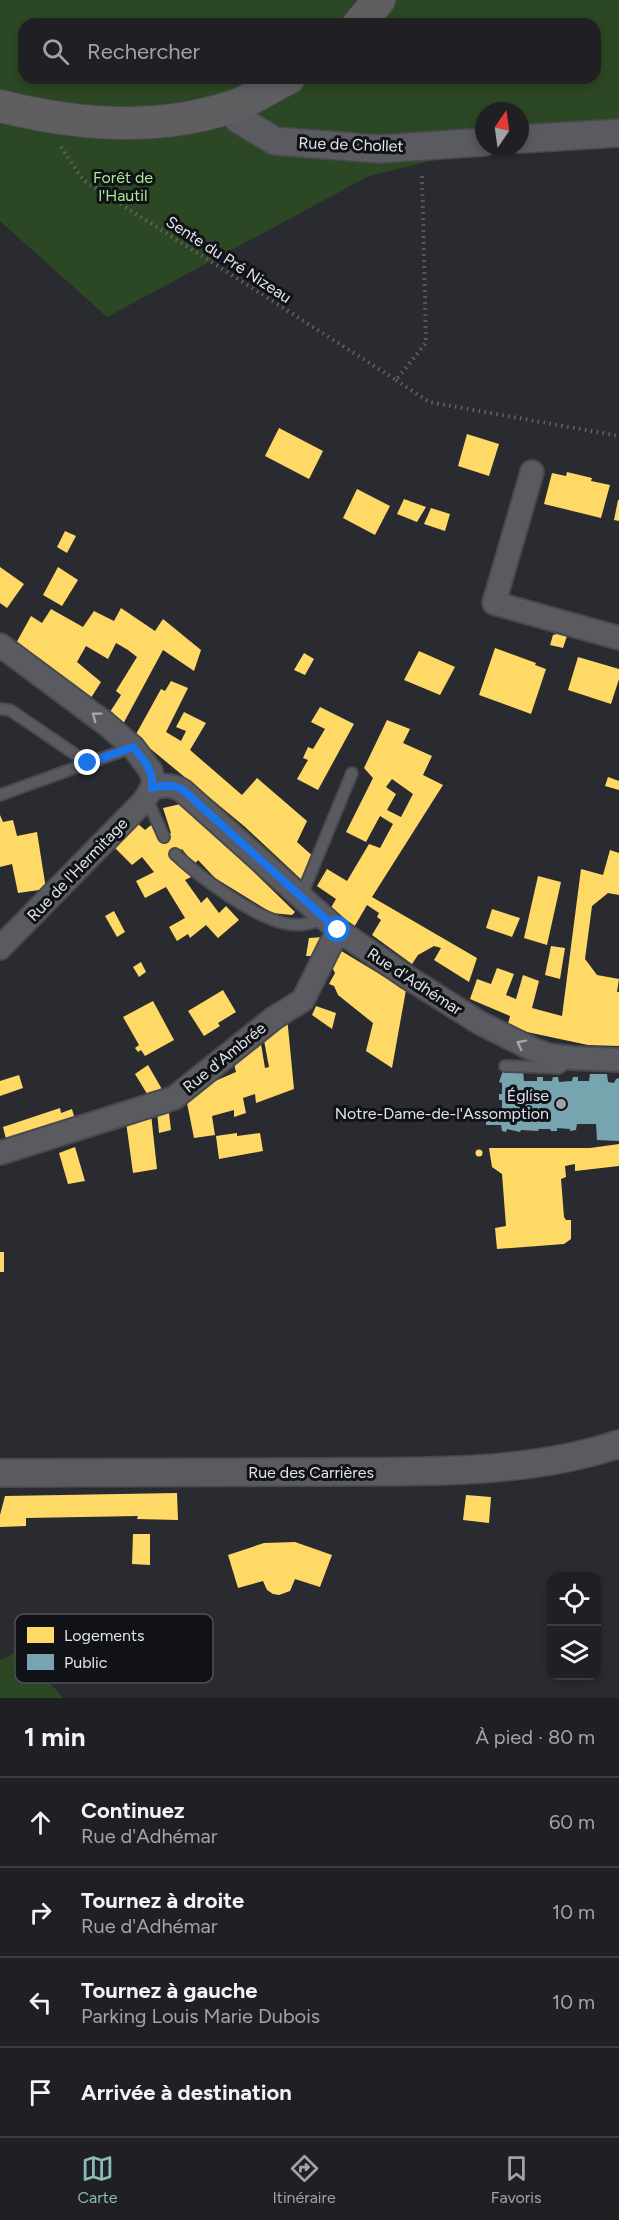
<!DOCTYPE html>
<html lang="fr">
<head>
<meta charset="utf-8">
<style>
  body { margin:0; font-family:Figtree,sans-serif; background:#28282c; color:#f1f3f6 }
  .controls { position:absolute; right:18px; bottom:18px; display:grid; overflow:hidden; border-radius:12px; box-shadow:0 3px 9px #0003 }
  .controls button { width:54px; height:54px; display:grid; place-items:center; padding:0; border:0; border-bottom:2px solid #3d3e41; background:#202024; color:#f1f3f6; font:30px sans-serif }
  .compass { position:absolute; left:475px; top:102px; width:54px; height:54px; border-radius:50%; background:#202024; box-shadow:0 3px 9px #0003; rotate:13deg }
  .stop { position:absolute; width:18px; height:18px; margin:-14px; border:4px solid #1a73e8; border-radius:50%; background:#fff }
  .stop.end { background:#1a73e8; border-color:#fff; box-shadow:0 2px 6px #0008 }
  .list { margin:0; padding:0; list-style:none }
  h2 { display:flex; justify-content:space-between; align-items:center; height:78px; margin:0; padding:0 24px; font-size:26px }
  h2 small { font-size:20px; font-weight:400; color:#a2a3a6 }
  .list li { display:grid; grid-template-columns:39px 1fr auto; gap:18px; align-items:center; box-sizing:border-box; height:90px; padding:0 24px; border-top:2px solid #3d3e41 }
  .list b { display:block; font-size:22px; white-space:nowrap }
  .list p { margin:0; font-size:20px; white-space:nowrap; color:#a2a3a6 }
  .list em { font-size:20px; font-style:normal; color:#a2a3a6 }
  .icon { flex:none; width:33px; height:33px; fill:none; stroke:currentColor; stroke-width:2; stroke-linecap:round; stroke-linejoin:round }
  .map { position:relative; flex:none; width:619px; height:1698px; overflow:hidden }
  .search { position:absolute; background:#202024; box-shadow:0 3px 9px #0003; left:18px; right:18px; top:18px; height:66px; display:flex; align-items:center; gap:15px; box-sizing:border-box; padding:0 21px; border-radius:18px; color:#a2a3a6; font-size:22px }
  .sheet { height:438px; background:#202024 }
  nav { display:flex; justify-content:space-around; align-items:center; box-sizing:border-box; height:84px; border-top:2px solid #3d3e41; background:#202024; font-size:16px; color:#a2a3a6 }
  nav a { display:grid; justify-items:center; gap:3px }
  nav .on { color:#8bbbb9 }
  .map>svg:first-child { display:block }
  .green { fill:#2c4723; fill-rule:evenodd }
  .homes { fill:#ffd966; fill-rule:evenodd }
  .public { fill:#76a5af }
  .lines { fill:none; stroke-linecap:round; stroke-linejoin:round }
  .service-casing { stroke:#48494e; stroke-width:14 }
  .minor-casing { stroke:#48494e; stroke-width:26 }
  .tertiary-casing { stroke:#48494e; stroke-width:30 }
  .secondary-casing { stroke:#48494e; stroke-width:34 }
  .path { stroke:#636468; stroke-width:4; stroke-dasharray:1.5 4.5; stroke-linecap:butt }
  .service { stroke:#5a5b60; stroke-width:10 }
  .minor { stroke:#5a5b60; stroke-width:22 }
  .tertiary { stroke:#5a5b60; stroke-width:27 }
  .secondary { stroke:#5f5e61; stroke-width:32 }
  .oneway { stroke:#a4a6ac }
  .route { stroke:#1a73e8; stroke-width:8 }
  .poi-dot { fill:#a0a3a9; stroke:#101217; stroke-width:2 }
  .labels { text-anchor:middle; stroke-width:6; stroke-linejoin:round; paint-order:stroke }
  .street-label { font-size:16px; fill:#e0e3ea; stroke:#101217 }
  .park-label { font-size:16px; fill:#a9e893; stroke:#101217 }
  .poi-label { font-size:16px; fill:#e0e3ea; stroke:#101217; text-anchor:end }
  .key { fill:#101217; stroke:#4e5156; stroke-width:1.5 }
  .key-label { font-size:16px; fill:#e0e3ea }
</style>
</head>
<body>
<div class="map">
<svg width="619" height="1698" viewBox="0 0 619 1698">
  <rect width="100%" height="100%" fill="#2a2b30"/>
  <g class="green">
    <path d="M0,0H619V138L520,144V111H484V147H488L369,176L107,317L0,221ZM24,24H595V78H24Z"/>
    <polygon points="21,1650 63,1698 0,1698 0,1660"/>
  </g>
  <g class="homes">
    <polygon points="279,428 323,451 309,479 265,456"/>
    <polygon points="467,434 499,444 489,476 458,466"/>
    <polygon points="567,472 592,478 591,481 610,485 601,518 544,504 552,473 566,476"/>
    <polygon points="357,489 390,506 375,535 343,518"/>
    <polygon points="404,499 426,507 417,522 397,514"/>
    <polygon points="618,500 619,500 619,521 614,520"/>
    <polygon points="431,508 450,514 445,531 424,524"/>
    <polygon points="65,531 76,536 67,553 57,547"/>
    <polygon points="0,567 24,584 7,608 0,603"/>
    <polygon points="58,567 78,580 62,606 43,595"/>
    <polygon points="121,608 155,631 163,619 201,650 194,671 163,650 122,726 108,715 121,695 116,691 137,657 128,650 116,643 108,659 86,646 77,662 101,682 89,701 14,647 31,616 42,623 51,609 83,627 94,611 114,621"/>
    <polygon points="565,632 568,633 563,648 550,645 553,635"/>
    <polygon points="495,648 536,663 535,665 546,669 531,714 479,695"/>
    <polygon points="419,651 455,667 440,695 404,680"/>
    <polygon points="304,653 314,659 305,675 294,670"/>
    <polygon points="578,657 619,669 619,679 611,704 568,690"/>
    <polygon points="171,681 188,688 166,732 181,741 186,731 176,727 184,712 206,723 190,750 242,795 257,778 307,821 297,842 316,859 305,883 244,826 135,736 161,689 165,691"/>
    <polygon points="320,707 354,724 318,790 297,779 308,760 303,758 308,747 313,749 325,729 311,722"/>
    <path d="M387,720L410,729L403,743L432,756L423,775L443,785L372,897L477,958L469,982L434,960L441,948L434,946L418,955L412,964L372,935L381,920L377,917L379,913L367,905L353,929L329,911L336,899L317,886L327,869L347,881L369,844L380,848L393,824L380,816L366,842L346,832L373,778L364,768ZM392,779L413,794L401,817L387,810L396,794L386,787Z"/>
    <polygon points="608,777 619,781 619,790 605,786"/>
    <polygon points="185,803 263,881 295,912 292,915 272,913 215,878 198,860 193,866 188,860 189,858 182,849 171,857 195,875 185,880 200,901 201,903 207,897 219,913 226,906 239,920 218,938 206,925 190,938 188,934 177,941 169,927 185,918 166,887 145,898 136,881 154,872 142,857 132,865 114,847 137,823 145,830 155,822 160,840 171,833 163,808"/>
    <polygon points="0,815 3,822 13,820 17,836 37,832 46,889 18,893 12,864 0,867"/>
    <polygon points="610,850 619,853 619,895 608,893 592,906 585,959 597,975 619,979 617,992 619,992 619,1046 588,1045 527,1032 508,1024 510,1016 470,999 477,979 491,984 497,968 514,974 506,995 516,999 523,975 539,981 532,1008 562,1016 581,869 603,875"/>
    <polygon points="538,876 561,882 547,945 524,938"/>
    <polygon points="492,909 520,918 512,937 486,928"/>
    <polygon points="114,911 125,932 117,937 105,916"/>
    <polygon points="324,937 318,956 306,956 309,938"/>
    <polygon points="551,946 565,948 560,979 545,975"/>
    <polygon points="338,949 406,990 392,1068 366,1051 373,1023 338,995 334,986 329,984 335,973 330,963"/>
    <polygon points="141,962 146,972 139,977 133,967"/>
    <polygon points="223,990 236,1012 218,1023 220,1026 204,1036 188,1011"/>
    <polygon points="153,1001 174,1040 145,1056 141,1050 138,1052 135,1048 139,1045 123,1017"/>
    <polygon points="316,1006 336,1013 332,1029 312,1015"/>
    <polygon points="287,1017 294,1089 256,1103 255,1094 243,1098 246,1113 234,1117 234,1110 212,1116 215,1135 194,1138 186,1098 206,1085 236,1072 233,1060 260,1038 265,1068 269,1067 263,1035"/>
    <polygon points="148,1065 163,1091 149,1097 135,1074"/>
    <polygon points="19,1075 23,1088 0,1096 0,1081"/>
    <polygon points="168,1105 171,1130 159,1133 157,1111"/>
    <polygon points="60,1108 61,1113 72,1109 76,1123 7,1143 3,1127"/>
    <polygon points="151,1114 157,1169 133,1173 126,1122"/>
    <polygon points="237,1133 237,1136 260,1133 263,1151 219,1159 216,1136"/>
    <polygon points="619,1144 619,1166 575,1171 575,1164 565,1166 566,1177 561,1179 564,1217 566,1220 571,1220 571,1239 564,1244 497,1249 495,1228 506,1226 502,1174 492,1167 489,1148 590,1148"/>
    <polygon points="75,1147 85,1181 68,1184 59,1153"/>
    <circle cx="479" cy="1153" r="3.5"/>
    <rect x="0" y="1252" width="4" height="20"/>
    <polygon points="177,1493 178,1520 137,1519 138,1516 26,1518 26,1526 0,1527 0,1515 5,1496"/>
    <polygon points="466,1495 491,1497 489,1523 463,1520"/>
    <polygon points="133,1534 150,1534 150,1565 132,1564"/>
    <polygon points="295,1542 332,1555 320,1587 295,1579 290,1591 279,1595 273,1594 267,1590 263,1581 238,1588 228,1555 264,1543"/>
  </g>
  <polygon class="public" points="503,1071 523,1071 524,1081 537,1081 537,1077 543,1077 543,1081 552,1081 553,1077 558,1077 559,1082 572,1081 573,1077 578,1077 578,1081 589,1081 590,1074 607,1074 608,1082 614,1083 616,1079 619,1078 619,1141 597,1140 596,1124 577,1124 576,1130 570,1131 570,1129 557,1128 557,1131 551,1131 550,1129 538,1129 539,1131 521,1130 520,1132 507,1129 506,1132 502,1131 501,1125 486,1125 486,1109 502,1109 502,1100 499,1100 499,1094 502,1094 502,1083 499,1082"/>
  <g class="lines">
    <g class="service-casing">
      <g id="service">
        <polyline points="0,709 10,710 88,763"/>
        <polyline points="0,795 133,747"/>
        <polyline points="146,797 164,837"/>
        <path d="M175,854C201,878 249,914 283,923C297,927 311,924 324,919"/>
        <polyline points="301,897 352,773"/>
        <polyline points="505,1066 559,1068 571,1060"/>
      </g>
    </g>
    <g class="minor-casing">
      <g id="minor">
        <polyline points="532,472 494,603 619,638"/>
        <path d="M0,645L105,723L133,747L151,771L153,780L152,788C162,785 173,784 183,791L338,930L407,977L480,1023L530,1048L548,1055L573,1058L619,1060"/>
        <polyline points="0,948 144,801 152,788"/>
        <polyline points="0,1153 174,1098 274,1018 303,1000 338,930"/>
      </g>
    </g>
    <g class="tertiary-casing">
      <g id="tertiary">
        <polyline points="233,107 238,119 275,141 379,149 484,142"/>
        <polyline points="520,139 619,133"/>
        <path d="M0,1473C106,1473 212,1472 318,1472C418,1471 523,1476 619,1444"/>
      </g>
    </g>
    <g class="secondary-casing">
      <g id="secondary">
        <polyline points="359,24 379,0"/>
        <path d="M0,106C76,125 156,132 231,107C251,101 270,87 289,78"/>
      </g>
    </g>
    <g class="path">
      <polyline points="61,147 83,180 396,380 426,343 422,173"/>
      <polyline points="396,380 429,402 619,436"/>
    </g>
    <use href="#service" class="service"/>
    <use href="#minor" class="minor"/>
    <use href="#tertiary" class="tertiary"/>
    <use href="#secondary" class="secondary"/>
  </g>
  <defs><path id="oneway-chevron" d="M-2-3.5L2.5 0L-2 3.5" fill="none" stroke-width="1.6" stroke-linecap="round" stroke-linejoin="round" transform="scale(1.5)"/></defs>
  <g class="oneway">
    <use href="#oneway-chevron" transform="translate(96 716) rotate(-143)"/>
    <use href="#oneway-chevron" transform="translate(521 1044) rotate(-153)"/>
  </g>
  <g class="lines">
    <path class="route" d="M88,763L133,747C144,760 154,771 152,788C162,785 173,784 183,790L338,930"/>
  </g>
  <circle class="poi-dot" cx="561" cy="1104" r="6"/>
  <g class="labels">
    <g class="street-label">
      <text transform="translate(351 144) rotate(2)" y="6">Rue de Chollet</text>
      <text transform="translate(229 259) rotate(33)" y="6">Sente du Pré Nizeau</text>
      <text transform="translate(77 869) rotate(-46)" y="6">Rue de l'Hermitage</text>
      <text transform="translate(415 981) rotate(33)" y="6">Rue d'Adhémar</text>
      <text transform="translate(224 1057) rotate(-39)" y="6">Rue d'Ambrée</text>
      <text x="311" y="1478">Rue des Carrières</text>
    </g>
    <g class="park-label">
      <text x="123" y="183">Forêt de<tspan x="123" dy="18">l'Hautil</tspan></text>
    </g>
    <g class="poi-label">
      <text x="549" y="1101">Église<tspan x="549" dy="18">Notre-Dame-de-l'Assomption</tspan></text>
    </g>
  </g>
  <rect x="15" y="1614" width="198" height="69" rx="9" class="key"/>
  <rect x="27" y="1627" width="27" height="16" fill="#ffd966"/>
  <rect x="27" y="1654" width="27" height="16" fill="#76a5af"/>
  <g class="key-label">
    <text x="64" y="1641">Logements</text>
    <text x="64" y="1668">Public</text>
  </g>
</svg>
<div class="controls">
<button><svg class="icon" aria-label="locate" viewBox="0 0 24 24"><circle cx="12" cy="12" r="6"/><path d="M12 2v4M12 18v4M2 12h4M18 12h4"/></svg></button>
<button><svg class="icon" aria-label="layers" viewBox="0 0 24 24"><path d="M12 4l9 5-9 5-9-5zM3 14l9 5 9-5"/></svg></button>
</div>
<svg class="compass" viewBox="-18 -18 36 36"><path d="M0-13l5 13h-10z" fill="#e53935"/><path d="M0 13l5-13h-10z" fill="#a2a3a6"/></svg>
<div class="stop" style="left:338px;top:930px"></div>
<div class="stop end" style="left:88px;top:763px"></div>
<div class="search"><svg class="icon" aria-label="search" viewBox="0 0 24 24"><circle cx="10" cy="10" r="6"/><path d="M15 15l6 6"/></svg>Rechercher</div>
</div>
<section class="sheet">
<h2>1 min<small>À pied · 80 m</small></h2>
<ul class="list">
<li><svg class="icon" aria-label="ahead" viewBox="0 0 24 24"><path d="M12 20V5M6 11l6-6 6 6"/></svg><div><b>Continuez</b><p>Rue d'Adhémar</p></div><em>60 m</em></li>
<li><svg class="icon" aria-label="right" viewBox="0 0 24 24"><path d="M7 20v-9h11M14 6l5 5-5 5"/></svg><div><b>Tournez à droite</b><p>Rue d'Adhémar</p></div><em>10 m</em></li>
<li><svg class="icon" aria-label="left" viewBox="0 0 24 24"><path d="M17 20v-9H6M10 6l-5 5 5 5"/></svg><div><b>Tournez à gauche</b><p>Parking Louis Marie Dubois</p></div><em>10 m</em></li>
<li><svg class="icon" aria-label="arrive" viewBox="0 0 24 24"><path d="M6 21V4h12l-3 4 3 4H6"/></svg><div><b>Arrivée à destination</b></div></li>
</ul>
</section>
<nav>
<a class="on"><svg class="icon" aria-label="map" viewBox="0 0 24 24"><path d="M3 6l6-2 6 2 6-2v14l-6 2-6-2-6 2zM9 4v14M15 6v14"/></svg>Carte</a>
<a><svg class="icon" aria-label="directions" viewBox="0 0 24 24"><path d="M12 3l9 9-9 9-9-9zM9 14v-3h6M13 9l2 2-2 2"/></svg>Itinéraire</a>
<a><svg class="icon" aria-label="saved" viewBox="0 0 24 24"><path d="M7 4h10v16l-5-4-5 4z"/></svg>Favoris</a>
</nav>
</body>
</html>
